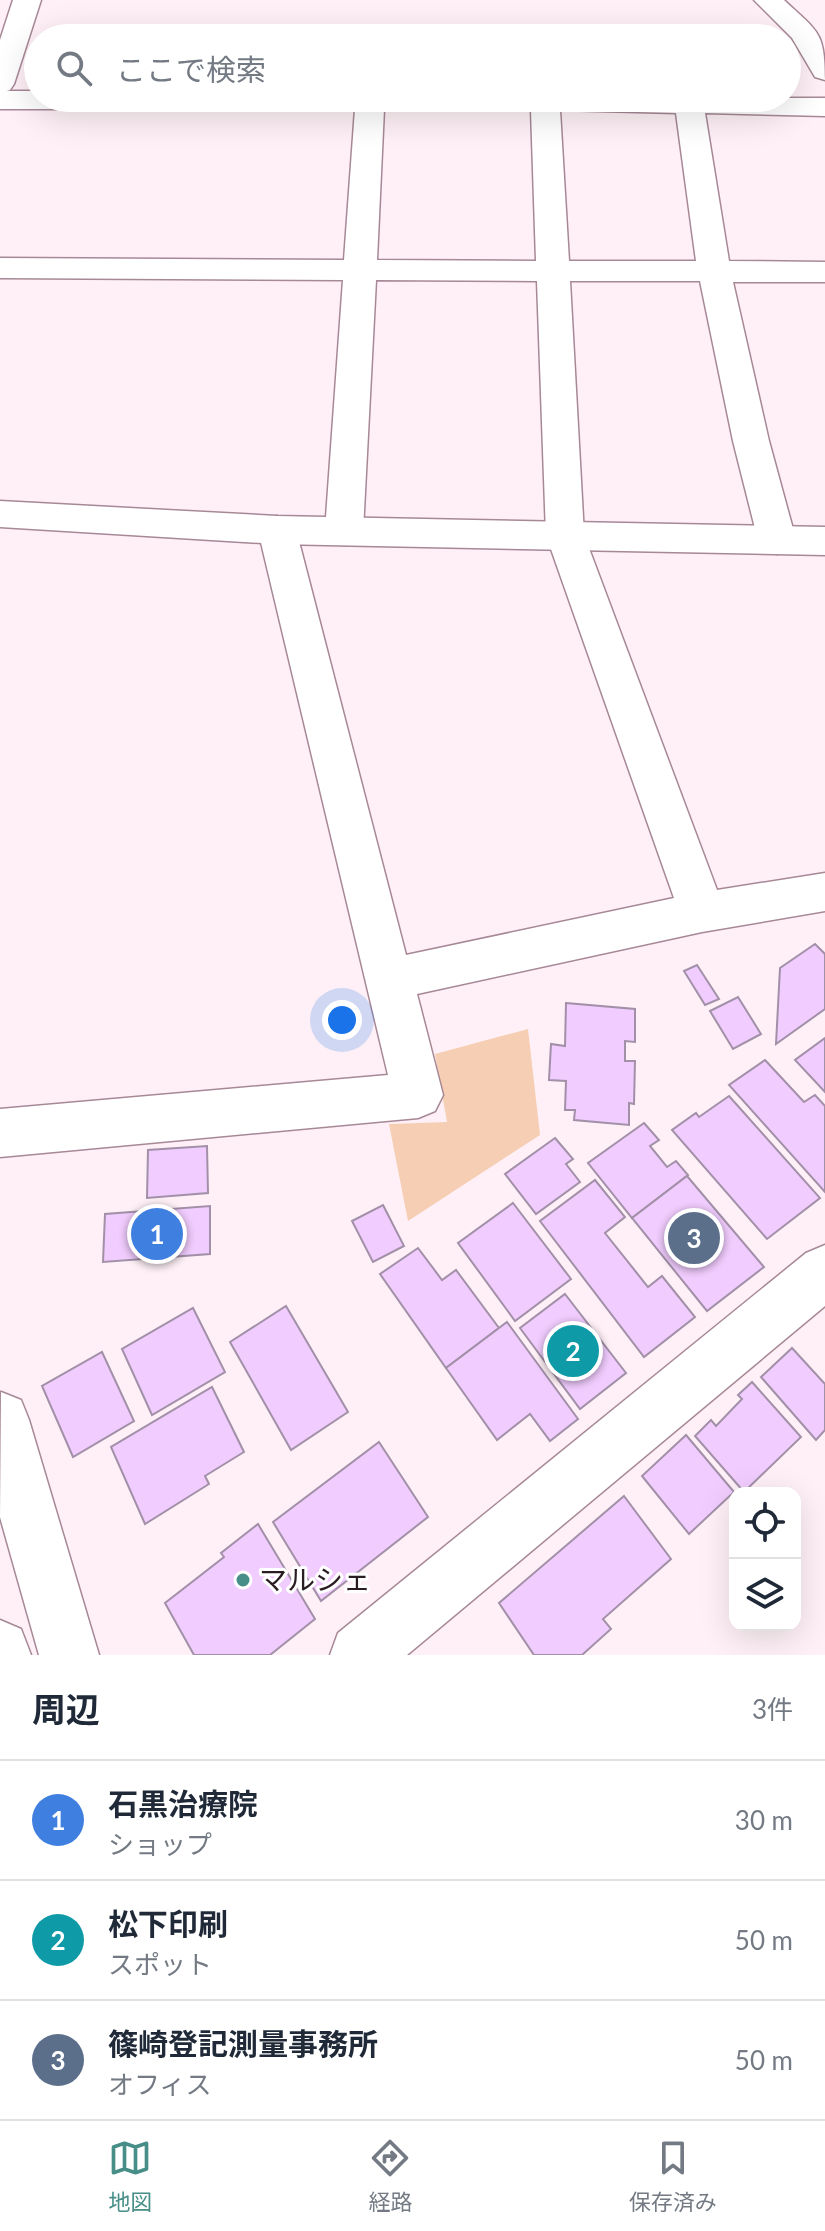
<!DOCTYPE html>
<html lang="ja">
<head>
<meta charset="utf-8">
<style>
  body { margin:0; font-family:Lato,"Noto Sans JP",sans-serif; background:#f2f2f3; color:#1f2937 }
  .controls { position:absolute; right:24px; bottom:24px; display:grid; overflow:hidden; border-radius:16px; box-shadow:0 8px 32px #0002 }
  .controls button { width:72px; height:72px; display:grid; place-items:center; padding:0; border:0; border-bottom:2px solid #e0e1e3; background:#fff; color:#1f2937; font:40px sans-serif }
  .you { position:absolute; left:342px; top:1020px; width:28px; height:28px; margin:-20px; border:6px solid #fff; border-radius:50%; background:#1a73e8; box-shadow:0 0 0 12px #1a73e833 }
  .badge { display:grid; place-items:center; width:52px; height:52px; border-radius:50%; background:#478e88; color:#fff; font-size:26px; font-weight:700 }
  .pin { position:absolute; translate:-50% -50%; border:4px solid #fff; box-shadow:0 2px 8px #0006 }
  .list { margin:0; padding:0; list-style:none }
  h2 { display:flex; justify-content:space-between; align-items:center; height:104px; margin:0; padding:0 32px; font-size:34px }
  h2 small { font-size:26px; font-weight:400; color:#747a83 }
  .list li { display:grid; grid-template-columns:52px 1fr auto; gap:24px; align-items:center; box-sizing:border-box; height:120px; padding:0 32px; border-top:2px solid #e0e1e3 }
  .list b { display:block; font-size:30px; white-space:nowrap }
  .list p { margin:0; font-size:26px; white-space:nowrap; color:#747a83 }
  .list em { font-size:26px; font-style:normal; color:#747a83 }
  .icon { flex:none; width:44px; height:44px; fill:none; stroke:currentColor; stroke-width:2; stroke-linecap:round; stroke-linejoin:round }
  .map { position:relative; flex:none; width:825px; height:1655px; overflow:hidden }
  .search { position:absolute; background:#fff; box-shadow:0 8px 32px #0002; left:24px; right:24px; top:24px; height:88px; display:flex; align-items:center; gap:20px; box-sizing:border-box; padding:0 28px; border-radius:44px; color:#747a83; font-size:30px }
  .sheet { height:464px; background:#fff }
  nav { display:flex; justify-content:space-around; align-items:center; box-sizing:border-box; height:112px; border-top:2px solid #e0e1e3; background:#fff; font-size:22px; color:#747a83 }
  nav a { display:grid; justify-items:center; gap:4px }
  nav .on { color:#478e88 }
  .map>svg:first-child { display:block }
  .green { fill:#f6ceb3 }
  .building { fill:#f1ccfe; stroke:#a290a8; stroke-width:2 }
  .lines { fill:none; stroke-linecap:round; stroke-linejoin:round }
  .minor-casing { stroke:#a78896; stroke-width:3 }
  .tertiary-casing { stroke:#a78896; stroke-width:3 }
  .minor { fill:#fff; fill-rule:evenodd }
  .tertiary { fill:#fff; fill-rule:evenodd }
  .poi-dot { fill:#478e88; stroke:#fff; stroke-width:3 }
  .labels { text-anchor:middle; stroke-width:6; stroke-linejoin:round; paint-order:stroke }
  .near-poi-label { font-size:28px; fill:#291d22; stroke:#fff; text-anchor:start }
</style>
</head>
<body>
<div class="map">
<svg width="825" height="1655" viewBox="0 0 825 1655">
  <rect width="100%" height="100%" fill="#fef0f6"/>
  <polygon class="green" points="528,1029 540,1135 408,1221 389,1124 447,1122 435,1054"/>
  <g class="building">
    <polygon points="815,944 825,954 825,1009 776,1044 780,968"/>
    <polygon points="697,965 719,999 705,1005 684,971"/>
    <polygon points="738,997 761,1034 733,1049 710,1011"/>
    <polygon points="566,1003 635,1009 635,1042 625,1041 625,1061 635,1061 634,1104 629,1103 629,1125 574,1120 575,1110 565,1110 566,1081 549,1080 551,1044 565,1046"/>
    <polygon points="825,1038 825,1092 795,1060"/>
    <polygon points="765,1060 804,1102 815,1095 825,1106 825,1192 729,1085"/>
    <polygon points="729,1096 820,1198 767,1239 672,1130 696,1113 699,1117"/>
    <polygon points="644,1123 659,1140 650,1146 667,1167 676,1161 688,1175 632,1218 588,1163"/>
    <polygon points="555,1138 573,1159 566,1164 580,1182 536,1214 505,1174"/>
    <polygon points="207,1146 208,1193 147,1198 148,1150"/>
    <polygon points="687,1176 764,1267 707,1311 632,1218"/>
    <polygon points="595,1180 625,1217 605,1233 648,1287 662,1276 695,1317 644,1357 540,1221"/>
    <polygon points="513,1203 571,1279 515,1321 458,1243"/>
    <polygon points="383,1205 404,1246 373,1262 352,1221"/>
    <polygon points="210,1206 210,1254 103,1262 105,1214"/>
    <polygon points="418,1248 442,1280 456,1270 499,1328 446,1368 380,1274"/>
    <polygon points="565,1294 626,1373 580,1409 520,1328"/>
    <polygon points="286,1306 348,1412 291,1450 230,1342"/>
    <polygon points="193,1308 225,1372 152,1415 122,1349"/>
    <polygon points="507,1322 578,1419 550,1441 530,1414 497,1440 446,1368"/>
    <polygon points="792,1348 825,1384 825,1430 816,1440 761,1377"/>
    <polygon points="102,1352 134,1421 73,1457 42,1386"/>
    <polygon points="752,1382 801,1437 744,1492 695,1436 711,1420 716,1426 742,1399 738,1395"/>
    <polygon points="212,1387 244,1452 205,1476 209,1484 145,1524 111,1447"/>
    <polygon points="686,1435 734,1492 689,1534 642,1476"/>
    <polygon points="379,1442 428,1517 321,1601 273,1522"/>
    <polygon points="624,1496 671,1559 603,1619 611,1629 582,1655 534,1655 499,1603"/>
    <polygon points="258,1524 315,1619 270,1655 194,1655 165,1603 224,1557 221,1553"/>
  </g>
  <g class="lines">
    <g class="minor-casing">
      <g id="minor">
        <path d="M754,0H784C818,32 825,31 825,80L815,77L792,38Z"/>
        <path d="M0,91H38V98H825V116L705,113L729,261L825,262V282H733L769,441L796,540L790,550L777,554L764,550L758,540L733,441L700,281H570L584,535L717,890L825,873V911L702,932L417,994L443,1095L435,1111L418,1118L0,1157V1109L388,1075L258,530L264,520L277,516L290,520L296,530L406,955L674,898L546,535L537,281L376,280L363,531L357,541L344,545L331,541L325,531L343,280L0,278V258L344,260L355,109H0ZM384,109L531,110L536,261L377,260ZM560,110L676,113L696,261H569Z"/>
        <polygon points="825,1245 825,1306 407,1655 330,1655 338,1633 806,1253"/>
      </g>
    </g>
    <g class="tertiary-casing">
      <g id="tertiary">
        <polygon points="13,0 41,0 14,84 10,90 0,93 0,40"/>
        <polygon points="0,501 277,516 825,527 825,555 277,544 0,527"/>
        <polygon points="1,1392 21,1400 29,1420 99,1655 39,1655 0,1517"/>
        <polygon points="0,1620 21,1629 31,1655 0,1655"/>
      </g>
    </g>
    <use href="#minor" class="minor"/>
    <use href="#tertiary" class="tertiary"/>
  </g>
  <circle class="poi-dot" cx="243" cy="1580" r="8"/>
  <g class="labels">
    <g class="near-poi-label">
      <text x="259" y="1590">マルシェ</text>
    </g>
  </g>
</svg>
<div class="controls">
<button><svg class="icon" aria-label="locate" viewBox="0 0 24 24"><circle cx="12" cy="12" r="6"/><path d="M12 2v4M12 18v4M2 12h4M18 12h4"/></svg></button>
<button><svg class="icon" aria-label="layers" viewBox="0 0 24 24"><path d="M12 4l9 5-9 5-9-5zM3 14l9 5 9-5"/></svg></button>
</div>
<div class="you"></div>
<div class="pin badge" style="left:157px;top:1234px;background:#3f7fe0">1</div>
<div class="pin badge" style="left:573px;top:1351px;background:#0f9aa8">2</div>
<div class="pin badge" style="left:694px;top:1238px;background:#5c6f8a">3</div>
<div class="search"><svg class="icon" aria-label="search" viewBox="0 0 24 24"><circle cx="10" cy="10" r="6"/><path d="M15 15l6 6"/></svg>ここで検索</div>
</div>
<section class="sheet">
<h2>周辺<small>3件</small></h2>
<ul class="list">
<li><span class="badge" style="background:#3f7fe0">1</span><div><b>石黒治療院</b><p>ショップ</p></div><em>30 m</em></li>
<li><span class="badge" style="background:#0f9aa8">2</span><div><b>松下印刷</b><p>スポット</p></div><em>50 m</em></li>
<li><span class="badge" style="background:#5c6f8a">3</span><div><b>篠崎登記測量事務所</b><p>オフィス</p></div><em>50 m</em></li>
</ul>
</section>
<nav>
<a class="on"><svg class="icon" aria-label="map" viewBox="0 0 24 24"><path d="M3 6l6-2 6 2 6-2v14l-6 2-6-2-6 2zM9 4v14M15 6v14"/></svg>地図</a>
<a><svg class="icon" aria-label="directions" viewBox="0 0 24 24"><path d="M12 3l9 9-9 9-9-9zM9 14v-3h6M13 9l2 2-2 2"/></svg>経路</a>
<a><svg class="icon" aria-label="saved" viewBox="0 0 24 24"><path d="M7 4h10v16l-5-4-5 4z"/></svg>保存済み</a>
</nav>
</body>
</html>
